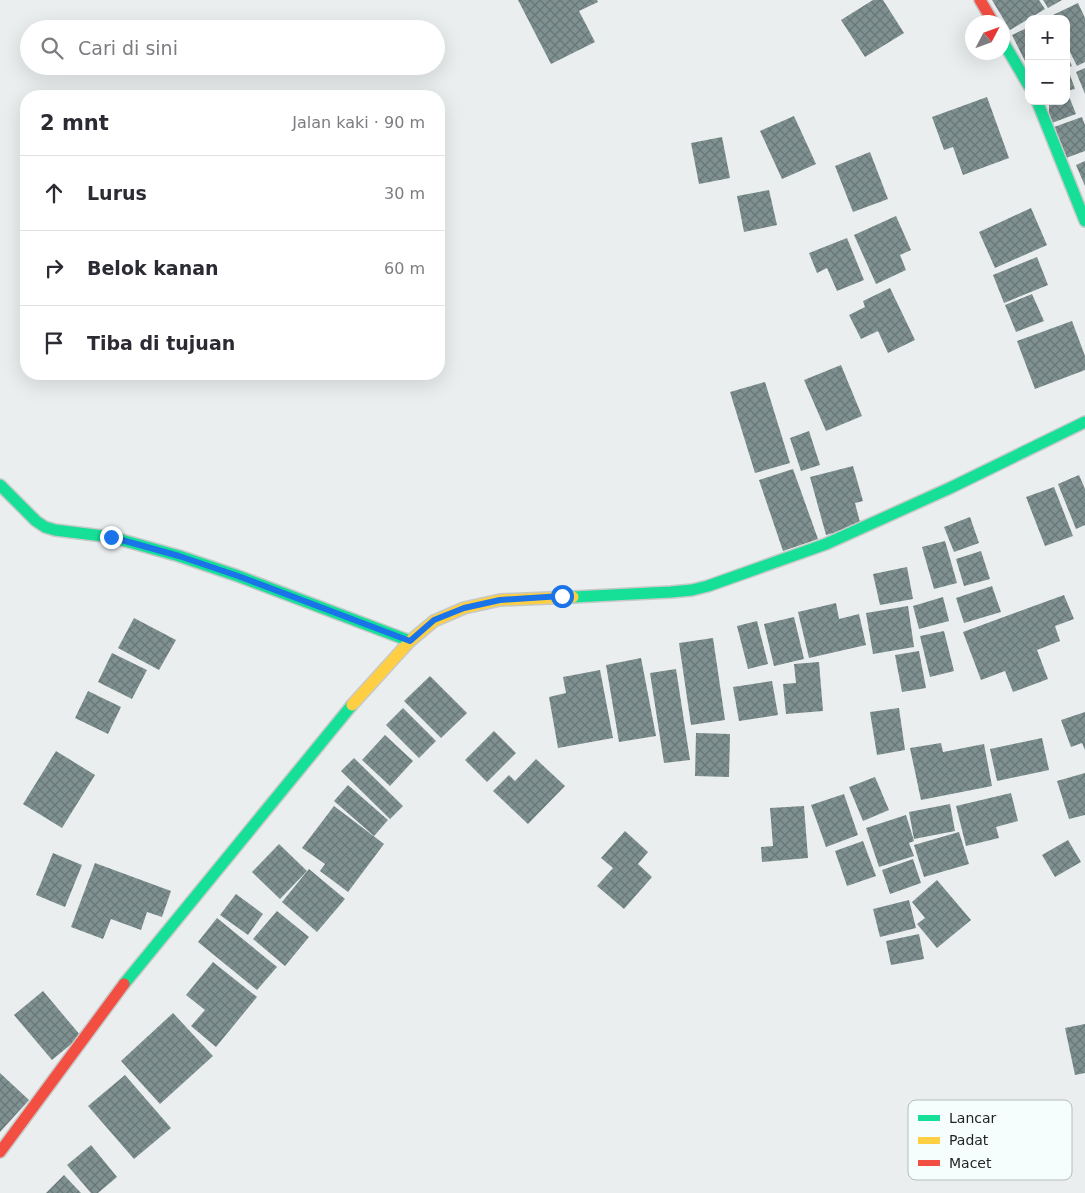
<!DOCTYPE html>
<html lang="id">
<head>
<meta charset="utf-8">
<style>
  body { margin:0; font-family:"DejaVu Sans",sans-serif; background:#f2f2f3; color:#2b2b33 }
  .controls { position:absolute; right:15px; top:15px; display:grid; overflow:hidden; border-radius:10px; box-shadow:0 5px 20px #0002 }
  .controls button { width:45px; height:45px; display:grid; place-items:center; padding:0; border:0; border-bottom:1px solid #e1e1e2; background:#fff; color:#2b2b33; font:25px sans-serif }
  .compass { position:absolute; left:965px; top:15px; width:45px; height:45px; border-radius:50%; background:#fff; box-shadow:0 5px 20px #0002; rotate:49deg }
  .stop { position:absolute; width:15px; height:15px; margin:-11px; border:4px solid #1a73e8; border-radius:50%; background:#fff }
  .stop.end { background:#1a73e8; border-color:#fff; box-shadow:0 1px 5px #0008 }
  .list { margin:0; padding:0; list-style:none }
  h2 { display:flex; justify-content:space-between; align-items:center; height:65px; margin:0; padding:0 20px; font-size:21px }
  h2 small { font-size:16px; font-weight:400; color:#7c7c81 }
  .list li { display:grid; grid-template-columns:32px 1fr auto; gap:15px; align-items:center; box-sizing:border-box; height:75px; padding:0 20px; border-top:1px solid #e1e1e2 }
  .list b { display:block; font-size:19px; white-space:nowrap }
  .list em { font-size:16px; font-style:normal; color:#7c7c81 }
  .icon { flex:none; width:28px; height:28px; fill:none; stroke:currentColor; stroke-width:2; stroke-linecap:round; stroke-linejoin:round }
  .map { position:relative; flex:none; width:1085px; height:1193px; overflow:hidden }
  .search { position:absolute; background:#fff; box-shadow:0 5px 20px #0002; left:20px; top:20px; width:425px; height:55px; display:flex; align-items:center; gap:12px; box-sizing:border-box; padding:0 18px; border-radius:28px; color:#7c7c81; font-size:19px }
  .panel { position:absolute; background:#fff; box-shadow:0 5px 20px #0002; left:20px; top:90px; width:425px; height:290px; border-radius:20px }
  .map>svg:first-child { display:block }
  .building { fill:url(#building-cross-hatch) }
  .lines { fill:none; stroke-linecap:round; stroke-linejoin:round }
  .fast-casing { stroke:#c7c9c9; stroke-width:14 }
  .slow-casing { stroke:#c7c9c9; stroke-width:14 }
  .jam-casing { stroke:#c7c9c9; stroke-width:14 }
  .fast { stroke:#16e098; stroke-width:11 }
  .slow { stroke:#ffcf43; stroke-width:11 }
  .jam { stroke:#f24e42; stroke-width:11 }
  .route { stroke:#1a73e8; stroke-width:6 }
  .key { fill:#f5fdfd; stroke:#b5bcbc; stroke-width:1 }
  .key-label { font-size:14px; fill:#212424 }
</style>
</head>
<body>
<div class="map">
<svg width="1085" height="1193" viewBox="0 0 1085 1193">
  <defs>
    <pattern id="building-cross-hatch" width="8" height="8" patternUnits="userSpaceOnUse" patternTransform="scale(1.25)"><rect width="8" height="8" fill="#809191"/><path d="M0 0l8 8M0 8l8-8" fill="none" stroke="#687676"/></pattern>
  </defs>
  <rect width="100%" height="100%" fill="#eaeeee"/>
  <g class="building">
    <polygon points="518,0 597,0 598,2 579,11 595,42 551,64"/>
    <polygon points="873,0 883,0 904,33 865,57 841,20"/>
    <polygon points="992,0 1039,0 1045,9 1010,30"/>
    <polygon points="1043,0 1062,0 1048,8"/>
    <polygon points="1078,3 1085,18 1085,62 1077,66 1066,44 1066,19 1054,19 1053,15"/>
    <polygon points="1029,27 1029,69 1012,35"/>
    <polygon points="1066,53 1072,66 1066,68"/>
    <polygon points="1085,68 1085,94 1076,72"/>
    <polygon points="1070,75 1075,89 1066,91 1066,77"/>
    <polygon points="1068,94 1076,114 1049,124 1049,101 1066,101 1066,95"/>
    <polygon points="987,97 1009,158 963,175 953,147 944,150 932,117"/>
    <polygon points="794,116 816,164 782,179 760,131"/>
    <polygon points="1082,117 1085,125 1085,151 1066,158 1054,127"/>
    <polygon points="722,137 730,178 699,184 691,143"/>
    <polygon points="870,152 888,199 853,212 835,166"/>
    <polygon points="1085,161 1085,186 1076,165"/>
    <polygon points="769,190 777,225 744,232 737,196"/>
    <polygon points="1031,208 1047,245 995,268 979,232"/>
    <polygon points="896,216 911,250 900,255 906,270 876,284 854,235"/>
    <polygon points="847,238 864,280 837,291 827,268 817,273 809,253"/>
    <polygon points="1037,257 1048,285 1004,303 993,275"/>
    <polygon points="890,288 915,340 888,353 878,331 861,339 849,315 865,307 863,301"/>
    <polygon points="1032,294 1044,321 1016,332 1005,305"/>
    <polygon points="1072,321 1085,356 1085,370 1035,389 1017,341"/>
    <polygon points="841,365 862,416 826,431 804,380"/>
    <polygon points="765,382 790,463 755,473 730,392"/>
    <polygon points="809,431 820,465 801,471 790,438"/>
    <polygon points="853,466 863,501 855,503 861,526 826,535 810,477"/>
    <polygon points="793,469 818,539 783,551 759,480"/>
    <polygon points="1079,475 1085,489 1085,525 1076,529 1058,484"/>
    <polygon points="1054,487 1073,536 1045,546 1026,497"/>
    <polygon points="970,517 979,543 954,552 944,527"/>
    <polygon points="945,541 957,583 934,589 922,547"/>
    <polygon points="981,551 990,579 964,586 956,559"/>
    <polygon points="907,567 913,599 880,605 873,574"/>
    <polygon points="992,586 1001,612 964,623 956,598"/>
    <polygon points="1064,595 1074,619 1055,626 1060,641 1037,650 1048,679 1013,692 1005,671 981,680 963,632"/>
    <polygon points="943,597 949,621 919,629 913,606"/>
    <polygon points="836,603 839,619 859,614 866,645 809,658 798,612"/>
    <polygon points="908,606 914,647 873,654 866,613"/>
    <polygon points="794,617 804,659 774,666 764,624"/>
    <polygon points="134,618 176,640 159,670 118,648"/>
    <polygon points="757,621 768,664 748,669 737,626"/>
    <polygon points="944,631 954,671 930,677 920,636"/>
    <polygon points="713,638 725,720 691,725 679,643"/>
    <polygon points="919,651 926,688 902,692 895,655"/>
    <polygon points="112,653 147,670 132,699 98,682"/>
    <polygon points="641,658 656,736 619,742 606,665"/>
    <polygon points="819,662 823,711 786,714 783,684 796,683 794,664"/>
    <polygon points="676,669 690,760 664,763 650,673"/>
    <polygon points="600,670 613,738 558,748 549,697 566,693 563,677"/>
    <polygon points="430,676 467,713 441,738 404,701"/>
    <polygon points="772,681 778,715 739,721 733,687"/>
    <polygon points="88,691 121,707 108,734 75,718"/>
    <polygon points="403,708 436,741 419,758 386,725"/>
    <polygon points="899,708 905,750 877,755 870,712"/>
    <polygon points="1085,712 1085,750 1082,743 1071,747 1061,720"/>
    <polygon points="494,731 516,753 487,782 465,760"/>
    <polygon points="696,733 730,734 729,777 695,776"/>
    <polygon points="385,735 413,761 390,786 362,760"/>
    <polygon points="1042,738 1049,770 997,781 990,749"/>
    <polygon points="941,743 943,752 984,744 992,786 921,800 910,748"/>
    <polygon points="56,751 95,775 62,828 23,804"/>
    <polygon points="354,758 403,806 390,819 341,771"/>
    <polygon points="536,759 565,786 528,824 493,791 509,775 515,781"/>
    <polygon points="1085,773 1085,815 1069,819 1057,781"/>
    <polygon points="875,777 889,810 863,821 849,787"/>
    <polygon points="348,785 388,820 374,836 334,801"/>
    <polygon points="1011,793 1018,821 996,827 999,838 966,846 956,806"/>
    <polygon points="844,794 858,835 826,847 811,805"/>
    <polygon points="950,804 955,831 914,839 909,812"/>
    <polygon points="334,806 384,844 348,892 320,871 325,864 302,848"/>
    <polygon points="804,806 808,858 762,862 761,847 773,846 770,808"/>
    <polygon points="906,815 914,841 909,843 914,856 879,867 866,828"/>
    <polygon points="625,831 648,852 638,864 652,877 624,909 597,886 613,868 601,858"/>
    <polygon points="959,832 969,864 924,877 914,845"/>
    <polygon points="1068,840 1081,862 1055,877 1042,855"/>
    <polygon points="863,841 876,876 847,886 835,851"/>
    <polygon points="279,844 307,871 280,899 252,872"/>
    <polygon points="53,853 82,865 65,907 36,895"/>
    <polygon points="913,859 921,883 890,894 882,870"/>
    <polygon points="95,863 171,891 162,917 147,912 141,930 111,919 103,939 71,927"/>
    <polygon points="309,869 345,899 317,932 282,902"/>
    <polygon points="937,880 971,920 937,948 917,924 925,918 912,902"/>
    <polygon points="236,894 263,914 248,935 220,915"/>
    <polygon points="909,900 916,928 880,937 873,909"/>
    <polygon points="277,911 309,937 285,966 253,939"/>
    <polygon points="217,918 277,967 257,990 198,942"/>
    <polygon points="919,934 924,959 891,965 886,941"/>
    <polygon points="213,962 257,997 216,1047 191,1026 205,1010 186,995"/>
    <polygon points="43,991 81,1036 52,1060 14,1015"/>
    <polygon points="173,1013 213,1056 160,1104 121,1061"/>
    <polygon points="1085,1024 1085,1073 1075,1075 1065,1028"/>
    <polygon points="0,1073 29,1100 0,1132"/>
    <polygon points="125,1075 171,1128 134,1159 88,1106"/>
    <polygon points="91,1145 117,1177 98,1193 91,1193 67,1165"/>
    <polygon points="64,1175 81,1193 46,1193"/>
  </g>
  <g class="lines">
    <g class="fast-casing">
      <g id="fast">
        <polyline points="1002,40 1029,86"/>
        <polyline points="1037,101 1085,221"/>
        <polyline points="0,485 36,521 45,527 55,530 111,537 179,556 238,576 410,641"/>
        <polyline points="573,597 671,592 692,590 708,586 826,544 950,488 1085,422"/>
        <polyline points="124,984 352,705"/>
      </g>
    </g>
    <g class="slow-casing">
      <polyline id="slow" points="352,705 410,641 434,621 464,608 500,600 573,597"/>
    </g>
    <g class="jam-casing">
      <g id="jam">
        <polyline points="980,0 993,22"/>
        <polyline points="0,1152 124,984"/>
      </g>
    </g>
    <use href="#fast" class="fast"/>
    <use href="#slow" class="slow"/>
    <use href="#jam" class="jam"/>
  </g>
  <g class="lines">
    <polyline class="route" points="111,537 179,556 238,576 410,641 434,620 464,608 500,600 562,596"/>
  </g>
  <rect x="908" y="1100" width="164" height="80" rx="8" class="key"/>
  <rect x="918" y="1115" width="22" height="6" fill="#16e098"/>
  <rect x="918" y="1137" width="22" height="7" fill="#ffcf43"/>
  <rect x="918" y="1160" width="22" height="6" fill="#f24e42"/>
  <g class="key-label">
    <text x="949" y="1123">Lancar</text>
    <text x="949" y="1145">Padat</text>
    <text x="949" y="1168">Macet</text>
  </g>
</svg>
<div class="controls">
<button>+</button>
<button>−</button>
</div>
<svg class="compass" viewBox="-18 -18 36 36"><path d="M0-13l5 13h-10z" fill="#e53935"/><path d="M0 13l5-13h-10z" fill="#7c7c81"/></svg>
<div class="stop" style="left:562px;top:596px"></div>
<div class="stop end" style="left:111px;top:537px"></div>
<div class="search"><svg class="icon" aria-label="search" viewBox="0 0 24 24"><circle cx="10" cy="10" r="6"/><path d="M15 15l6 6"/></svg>Cari di sini</div>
<section class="panel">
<h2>2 mnt<small>Jalan kaki · 90 m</small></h2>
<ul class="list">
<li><svg class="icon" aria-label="ahead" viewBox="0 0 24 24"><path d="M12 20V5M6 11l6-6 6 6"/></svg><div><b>Lurus</b></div><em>30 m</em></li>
<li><svg class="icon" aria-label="right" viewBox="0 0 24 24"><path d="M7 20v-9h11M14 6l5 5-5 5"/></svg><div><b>Belok kanan</b></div><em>60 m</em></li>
<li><svg class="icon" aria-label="arrive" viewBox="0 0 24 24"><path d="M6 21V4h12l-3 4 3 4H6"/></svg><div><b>Tiba di tujuan</b></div></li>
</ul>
</section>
</div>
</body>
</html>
